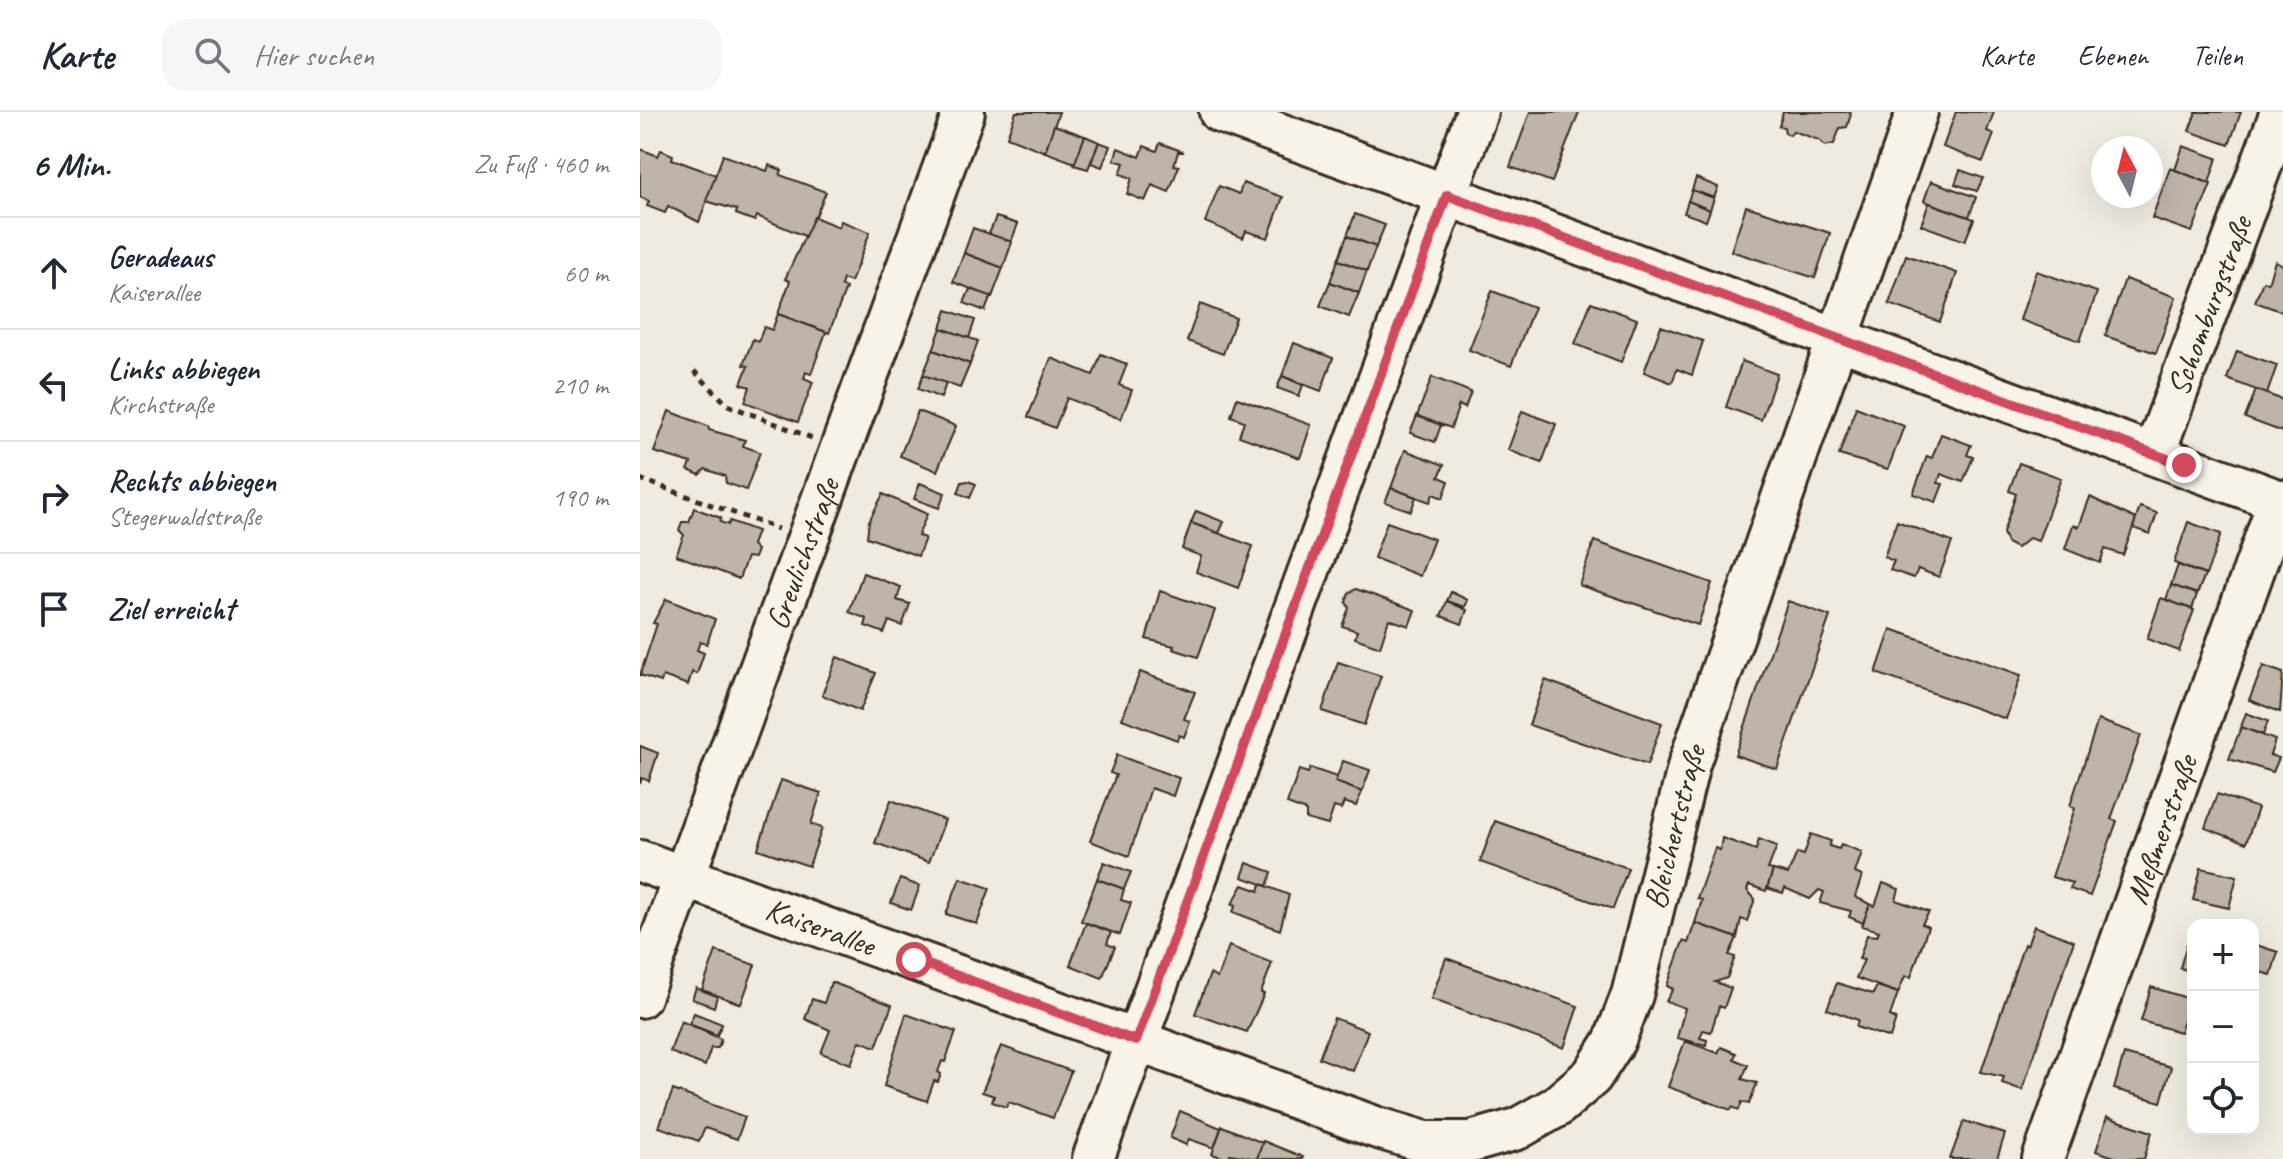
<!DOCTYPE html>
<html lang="de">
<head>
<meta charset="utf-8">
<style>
  body { margin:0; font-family:Caveat,sans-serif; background:#f6f6f7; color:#1f2937 }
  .controls { position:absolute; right:24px; bottom:24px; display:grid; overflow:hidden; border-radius:16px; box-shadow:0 8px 32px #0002 }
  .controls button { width:72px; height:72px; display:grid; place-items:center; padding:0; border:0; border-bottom:2px solid #e0e1e3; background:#fff; color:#1f2937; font:40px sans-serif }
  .compass { position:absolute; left:1451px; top:24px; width:72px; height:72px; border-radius:50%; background:#fff; box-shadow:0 8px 32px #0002; rotate:353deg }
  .stop { position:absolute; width:24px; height:24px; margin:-18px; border:6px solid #d1495b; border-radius:50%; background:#fff }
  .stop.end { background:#d1495b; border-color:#fff; box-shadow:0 2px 8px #0008 }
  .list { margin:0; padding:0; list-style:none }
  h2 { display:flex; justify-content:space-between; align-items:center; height:104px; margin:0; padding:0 32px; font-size:34px }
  h2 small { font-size:26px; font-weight:400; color:#747a83 }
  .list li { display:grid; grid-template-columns:52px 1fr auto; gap:24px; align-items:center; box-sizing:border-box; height:112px; padding:0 32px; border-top:2px solid #e0e1e3 }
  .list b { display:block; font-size:30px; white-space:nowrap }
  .list p { margin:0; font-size:26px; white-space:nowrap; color:#747a83 }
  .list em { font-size:26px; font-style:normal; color:#747a83 }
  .icon { flex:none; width:44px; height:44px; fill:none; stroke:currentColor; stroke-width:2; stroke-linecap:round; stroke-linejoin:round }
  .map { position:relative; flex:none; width:1643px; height:1047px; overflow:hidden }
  header { display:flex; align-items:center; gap:48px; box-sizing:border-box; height:112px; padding:0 40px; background:#fff; border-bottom:2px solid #e0e1e3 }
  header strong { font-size:38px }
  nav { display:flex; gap:44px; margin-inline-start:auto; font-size:28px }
  .search { width:560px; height:72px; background:#f6f6f7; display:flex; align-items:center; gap:20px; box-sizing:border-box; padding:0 28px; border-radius:24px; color:#747a83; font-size:30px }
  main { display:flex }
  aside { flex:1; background:#fff }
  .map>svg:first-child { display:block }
  .building { fill:#bdb5aa; stroke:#3b2a1e; stroke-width:2 }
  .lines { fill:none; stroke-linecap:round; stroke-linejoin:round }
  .minor-casing { stroke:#3b2a1e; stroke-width:46 }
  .path { stroke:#3b2a1e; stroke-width:5; stroke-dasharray:6 6; stroke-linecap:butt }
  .minor { stroke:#f7f3e8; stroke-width:40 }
  .route { stroke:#d1495b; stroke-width:10 }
  .labels { text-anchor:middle; stroke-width:7; stroke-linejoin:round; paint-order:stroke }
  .street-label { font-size:32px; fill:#3b2a1e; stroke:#f7f3e8 }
</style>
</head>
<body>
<header>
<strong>Karte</strong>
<div class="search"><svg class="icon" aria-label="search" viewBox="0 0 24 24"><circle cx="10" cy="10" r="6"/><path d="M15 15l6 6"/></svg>Hier suchen</div>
<nav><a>Karte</a><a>Ebenen</a><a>Teilen</a></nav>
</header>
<main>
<aside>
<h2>6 Min.<small>Zu Fuß · 460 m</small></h2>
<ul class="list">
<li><svg class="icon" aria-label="ahead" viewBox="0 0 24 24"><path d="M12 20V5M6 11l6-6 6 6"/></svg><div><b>Geradeaus</b><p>Kaiserallee</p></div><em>60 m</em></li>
<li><svg class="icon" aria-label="left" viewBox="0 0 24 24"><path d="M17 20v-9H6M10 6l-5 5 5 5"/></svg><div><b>Links abbiegen</b><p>Kirchstraße</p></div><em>210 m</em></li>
<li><svg class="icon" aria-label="right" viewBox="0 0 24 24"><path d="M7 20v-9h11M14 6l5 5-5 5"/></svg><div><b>Rechts abbiegen</b><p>Stegerwaldstraße</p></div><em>190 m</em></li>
<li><svg class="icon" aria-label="arrive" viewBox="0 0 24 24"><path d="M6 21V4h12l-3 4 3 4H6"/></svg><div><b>Ziel erreicht</b></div></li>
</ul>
</aside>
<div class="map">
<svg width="1643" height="1047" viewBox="0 0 1643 1047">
  <rect width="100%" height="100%" fill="#efebe0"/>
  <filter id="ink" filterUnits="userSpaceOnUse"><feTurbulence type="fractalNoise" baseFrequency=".0125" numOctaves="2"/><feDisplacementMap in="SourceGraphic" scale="16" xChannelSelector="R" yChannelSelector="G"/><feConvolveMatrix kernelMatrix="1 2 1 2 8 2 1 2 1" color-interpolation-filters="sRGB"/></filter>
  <g filter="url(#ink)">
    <g class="building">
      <polygon points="376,0 419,0 405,40 367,25"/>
      <polygon points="890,0 939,0 912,70 870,55"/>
      <polygon points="1143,0 1210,0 1211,2 1207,15 1200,16 1194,32 1185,34 1179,28 1153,19 1150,23 1145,21 1144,15 1139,14"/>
      <polygon points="1316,0 1354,0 1347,19 1354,22 1343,50 1303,35"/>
      <polygon points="1556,0 1601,0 1589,33 1549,19"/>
      <polygon points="414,13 445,24 435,51 405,40"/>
      <polygon points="445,24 459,30 448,57 434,53"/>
      <polygon points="459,30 470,34 462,55 451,51"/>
      <polygon points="520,31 544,40 538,40 534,53 539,54 529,80 512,73 505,89 487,82 492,66 480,62 484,51 474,48 478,36 500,45 504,34 517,39"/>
      <polygon points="1543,34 1577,46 1569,71 1535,58"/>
      <polygon points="0,37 18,44 21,38 33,43 32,47 76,63 59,110 28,94 25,101 7,94 9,89 0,85"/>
      <polygon points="83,43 127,59 129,53 142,58 140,63 186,80 167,125 117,104 115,109 96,102 97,98 66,89"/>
      <polygon points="1530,56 1571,72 1552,120 1512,106"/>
      <polygon points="1320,58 1343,66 1337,79 1315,72"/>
      <polygon points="1056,66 1078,75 1074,86 1052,78"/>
      <polygon points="1291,69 1336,85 1329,105 1284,89"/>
      <polygon points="603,71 643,85 628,126 606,119 603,126 565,110 579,74 599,82"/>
      <polygon points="1052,78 1074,86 1070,98 1048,89"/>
      <polygon points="1048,89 1070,98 1066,109 1044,101"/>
      <polygon points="1289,91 1334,107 1325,129 1281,113"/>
      <polygon points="1106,94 1190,121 1175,166 1091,139"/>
      <polygon points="715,102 745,113 736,135 707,124"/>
      <polygon points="174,105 199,115 201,109 230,120 211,170 203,167 201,174 206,176 189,221 138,202 150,169 145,167"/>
      <polygon points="356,105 378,112 371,130 349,122"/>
      <polygon points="333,116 372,130 363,156 324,141"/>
      <polygon points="707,124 736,135 727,159 698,148"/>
      <polygon points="324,141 363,156 352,185 313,170"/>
      <polygon points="1266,143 1317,161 1300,210 1249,192"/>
      <polygon points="698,148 727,159 719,181 690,170"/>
      <polygon points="1635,149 1643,153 1643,200 1615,190 1623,169 1628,171"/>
      <polygon points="1396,159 1457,180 1440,229 1380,208"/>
      <polygon points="1485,167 1536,185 1516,241 1465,224"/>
      <polygon points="690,170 719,181 709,205 680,194"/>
      <polygon points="330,177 351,184 345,199 324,191"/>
      <polygon points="852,179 894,195 871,254 829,238"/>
      <polygon points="951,190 997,207 981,250 935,232"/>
      <polygon points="560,192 596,206 583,242 547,229"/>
      <polygon points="307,198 335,208 329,226 301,216"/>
      <polygon points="138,202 186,220 171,262 166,260 164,266 173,270 158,310 105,290 110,275 101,272 108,254 103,253 113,227 118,230 124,215 132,218"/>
      <polygon points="1021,214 1063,229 1052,263 1037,257 1032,271 1004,260"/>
      <polygon points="301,216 338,229 330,252 293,238"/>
      <polygon points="654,231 693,246 681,279 642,264"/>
      <polygon points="293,238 330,252 320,276 283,263"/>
      <polygon points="1597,239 1637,253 1627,282 1587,267"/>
      <polygon points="461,242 487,252 479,273 492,278 481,307 427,286 415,316 388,305 411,246 453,263"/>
      <polygon points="1102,249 1137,262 1121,308 1086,295"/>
      <polygon points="283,263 306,271 301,286 278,277"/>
      <polygon points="642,264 663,273 659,284 637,276"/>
      <polygon points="792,265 831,280 825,296 819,293 811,316 777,304"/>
      <polygon points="1616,278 1643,288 1643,320 1605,306"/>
      <polygon points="597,286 671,313 660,346 599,324 604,309 591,304"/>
      <polygon points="1216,295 1264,314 1248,357 1199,343"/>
      <polygon points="29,299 68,314 69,318 105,328 103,334 120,340 106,378 86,371 85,364 65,357 60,363 48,358 51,351 14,340"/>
      <polygon points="278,299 316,314 297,359 260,344"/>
      <polygon points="882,299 916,312 902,351 868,338"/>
      <polygon points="777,304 801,313 795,330 770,321"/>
      <polygon points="1301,322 1331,333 1327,343 1333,345 1323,370 1301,362 1298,371 1303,372 1296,390 1273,382 1287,344 1292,346"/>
      <polygon points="765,338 804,353 799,365 809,369 803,386 793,382 790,390 751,376"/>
      <polygon points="1379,351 1421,366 1398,429 1389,426 1377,436 1367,431 1363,421 1376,382 1369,379"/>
      <polygon points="328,369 336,372 330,386 318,381 322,370"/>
      <polygon points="280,371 305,381 299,396 274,387"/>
      <polygon points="751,376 776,385 771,399 745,390"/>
      <polygon points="243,382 287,402 278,424 285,426 278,444 227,425 229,409"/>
      <polygon points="1450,385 1496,407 1483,443 1465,437 1460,451 1425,437 1433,413 1439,415"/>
      <polygon points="1500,395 1517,401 1510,422 1493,416"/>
      <polygon points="54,396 81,406 80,410 88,413 90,409 117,419 112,433 117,438 114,446 107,445 99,467 36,443 44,423 39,418 42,410 49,410"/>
      <polygon points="556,399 584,410 579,421 551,411"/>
      <polygon points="1257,409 1312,430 1299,465 1278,457 1274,466 1250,458 1254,449 1244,445"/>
      <polygon points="747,410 794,427 780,464 734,446"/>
      <polygon points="1548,410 1581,422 1566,463 1534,451"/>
      <polygon points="551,411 613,434 598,476 556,460 561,444 542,437"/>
      <polygon points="954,429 1072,471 1058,513 939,473"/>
      <polygon points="1538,453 1565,463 1557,482 1531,473"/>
      <polygon points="223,461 261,475 257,488 270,492 262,514 249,509 244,521 225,514 227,507 209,500"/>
      <polygon points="1531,473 1557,482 1552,497 1526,488"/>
      <polygon points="716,477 775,498 769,514 749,507 740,535 715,526 717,519 702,514 709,496 706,490 709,481"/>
      <polygon points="520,479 575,498 558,545 533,537 534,534 506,527"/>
      <polygon points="811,480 828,488 825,495 807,489"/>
      <polygon points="1521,486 1554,498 1539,539 1507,527"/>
      <polygon points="26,487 75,507 67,532 60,530 57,538 64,541 57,562 52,560 48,573 23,564 21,570 0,563 17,512 13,511"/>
      <polygon points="807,489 827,498 822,512 801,504"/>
      <polygon points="1148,489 1190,504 1137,657 1095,643"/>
      <polygon points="1251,517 1381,563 1366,607 1236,561"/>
      <polygon points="197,545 236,561 220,599 182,583"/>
      <polygon points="698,550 741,564 724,613 682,599"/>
      <polygon points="1623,554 1643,561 1640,600 1609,588"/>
      <polygon points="500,560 555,580 544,607 550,609 544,625 539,623 537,628 482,607"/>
      <polygon points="905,568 1022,611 1007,653 889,613"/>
      <polygon points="1606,601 1628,609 1623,623 1601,615"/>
      <polygon points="1458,608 1501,623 1471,707 1477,709 1450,784 1430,777 1432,771 1412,765 1435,696 1430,694"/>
      <polygon points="1601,615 1635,628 1630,643 1639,646 1633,660 1589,647"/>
      <polygon points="0,634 18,641 9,669 2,666 0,672"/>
      <polygon points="477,643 539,666 533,684 511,676 489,744 450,729 476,663 470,661"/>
      <polygon points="703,649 730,658 722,680 695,670"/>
      <polygon points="670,656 697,665 695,670 722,680 716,694 704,690 701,697 694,695 688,713 666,707 666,699 647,692 659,658 668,661"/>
      <polygon points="141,668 181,681 171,712 182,716 169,754 118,737"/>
      <polygon points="1577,682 1618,696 1606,731 1565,716"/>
      <polygon points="251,688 305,708 289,750 235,731"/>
      <polygon points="855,709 988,756 973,797 840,750"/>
      <polygon points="1171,722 1191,729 1189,734 1199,737 1201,732 1222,740 1215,761 1222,764 1215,785 1230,792 1223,811 1209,805 1211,799 1180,791 1184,780 1179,778 1170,787 1145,776 1143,781 1127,776 1133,758 1148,762 1157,741 1164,743"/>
      <polygon points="1082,726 1116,738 1119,727 1137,734 1128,757 1133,758 1126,779 1109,773 1107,778 1115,787 1107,809 1101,807 1097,826 1055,811 1062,788 1057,786 1075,736 1080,738"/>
      <polygon points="464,750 491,760 484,777 457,767"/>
      <polygon points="607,751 632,760 627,774 602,765"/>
      <polygon points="1561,756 1597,764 1589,796 1553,788"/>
      <polygon points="320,766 350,776 337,812 306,802"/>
      <polygon points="260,767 280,774 271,798 251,791"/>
      <polygon points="457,767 484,777 481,788 491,791 480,823 441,809"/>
      <polygon points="1243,771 1259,777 1256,788 1289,800 1282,812 1288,815 1271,865 1265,864 1258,881 1216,866 1224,848 1219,847 1227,823 1237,824 1239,819 1222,814 1230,792 1235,794"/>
      <polygon points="621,772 649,783 640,818 593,800 596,793 592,792 603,773 619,779"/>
      <polygon points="446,811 471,820 467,832 475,835 462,866 430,853"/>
      <polygon points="1055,811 1097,826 1089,843 1095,845 1087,866 1075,870 1091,876 1084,896 1079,894 1071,920 1063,918 1060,926 1067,928 1066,933 1037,926 1045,896 1026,889 1033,877 1027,874 1043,829 1048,831"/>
      <polygon points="1394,814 1434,829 1382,978 1362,971 1364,965 1341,960 1384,832 1387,834"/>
      <polygon points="1552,814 1553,814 1553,860 1540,856"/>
      <polygon points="1613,832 1638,840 1631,863 1613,858"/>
      <polygon points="589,834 632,851 621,881 624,882 607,920 555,902 570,862 577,866"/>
      <polygon points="76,839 115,853 101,892 62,878"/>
      <polygon points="806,846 938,894 924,936 791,887"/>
      <polygon points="191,870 252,893 236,935 220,929 211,952 181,941 190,918 165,907 172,887 184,891"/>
      <polygon points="1197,871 1233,882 1237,874 1258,881 1250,904 1256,907 1250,926 1216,915 1218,908 1187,897"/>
      <polygon points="1511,875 1550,887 1540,920 1501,909"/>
      <polygon points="56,876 77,884 74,895 52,887"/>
      <polygon points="54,901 82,912 77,923 49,912"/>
      <polygon points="266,902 316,920 305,950 302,949 298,960 301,962 298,970 294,969 287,989 244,974"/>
      <polygon points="694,906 728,919 713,959 679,946"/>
      <polygon points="41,909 81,927 78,936 71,936 65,954 30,940"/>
      <polygon points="1045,929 1078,941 1081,935 1096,941 1094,947 1108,953 1102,967 1117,971 1109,992 1102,990 1099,998 1092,995 1091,998 1028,975"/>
      <polygon points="361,934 431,959 413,1006 369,990 366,995 352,990 354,984 342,980"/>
      <polygon points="1484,942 1531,955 1521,990 1474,977"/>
      <polygon points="33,978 105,1005 97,1027 65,1016 59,1029 19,1015"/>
      <polygon points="540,999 581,1016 574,1036 549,1027 546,1033 530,1026"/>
      <polygon points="1467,1005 1512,1020 1504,1047 1481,1047 1456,1039"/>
      <polygon points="1324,1009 1365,1022 1357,1047 1310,1047"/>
      <polygon points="582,1014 623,1031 617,1047 590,1042 588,1047 572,1042"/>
      <polygon points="623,1029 663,1045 662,1047 617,1047"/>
    </g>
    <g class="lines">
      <g class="minor-casing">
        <g id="minor">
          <polyline points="580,0 1643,390"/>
          <path id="s1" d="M1514,342L1641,0"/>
          <path id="s2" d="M0,749L735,1015L785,1030H831L877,1017L916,995L952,964L974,930L992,883L1049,652L1277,0"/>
          <path id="s3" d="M0,885L324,0"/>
          <polyline points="453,1047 837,0"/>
          <path id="s4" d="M1403,1047L1639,388"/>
        </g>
      </g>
      <g class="path">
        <polyline points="54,259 88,293 172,326"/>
        <polyline points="0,367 138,417"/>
      </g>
      <use href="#minor" class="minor"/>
    </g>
  </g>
  <g class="lines" filter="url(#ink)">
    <polyline class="route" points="274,848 496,929 807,83 1544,353"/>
  </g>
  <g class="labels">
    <g class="street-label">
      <text dy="11" stroke="none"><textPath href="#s1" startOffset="158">Schomburgstraße</textPath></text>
      <text dy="11" stroke="none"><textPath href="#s3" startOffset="472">Greulichstraße</textPath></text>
      <text dy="11" stroke="none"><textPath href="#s2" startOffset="1284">Bleichertstraße</textPath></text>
      <text dy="11" stroke="none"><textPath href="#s4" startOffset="350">Meßmerstraße</textPath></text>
      <text dy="11" stroke="none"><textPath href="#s2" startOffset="192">Kaiserallee</textPath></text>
    </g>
  </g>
</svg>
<div class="controls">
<button>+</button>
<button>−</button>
<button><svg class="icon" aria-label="locate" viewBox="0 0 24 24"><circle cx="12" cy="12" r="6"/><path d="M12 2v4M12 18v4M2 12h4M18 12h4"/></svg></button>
</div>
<svg class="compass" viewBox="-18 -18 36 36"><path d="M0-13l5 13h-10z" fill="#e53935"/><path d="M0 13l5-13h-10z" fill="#747a83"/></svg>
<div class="stop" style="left:274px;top:848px"></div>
<div class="stop end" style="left:1544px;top:353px"></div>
</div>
</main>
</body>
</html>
